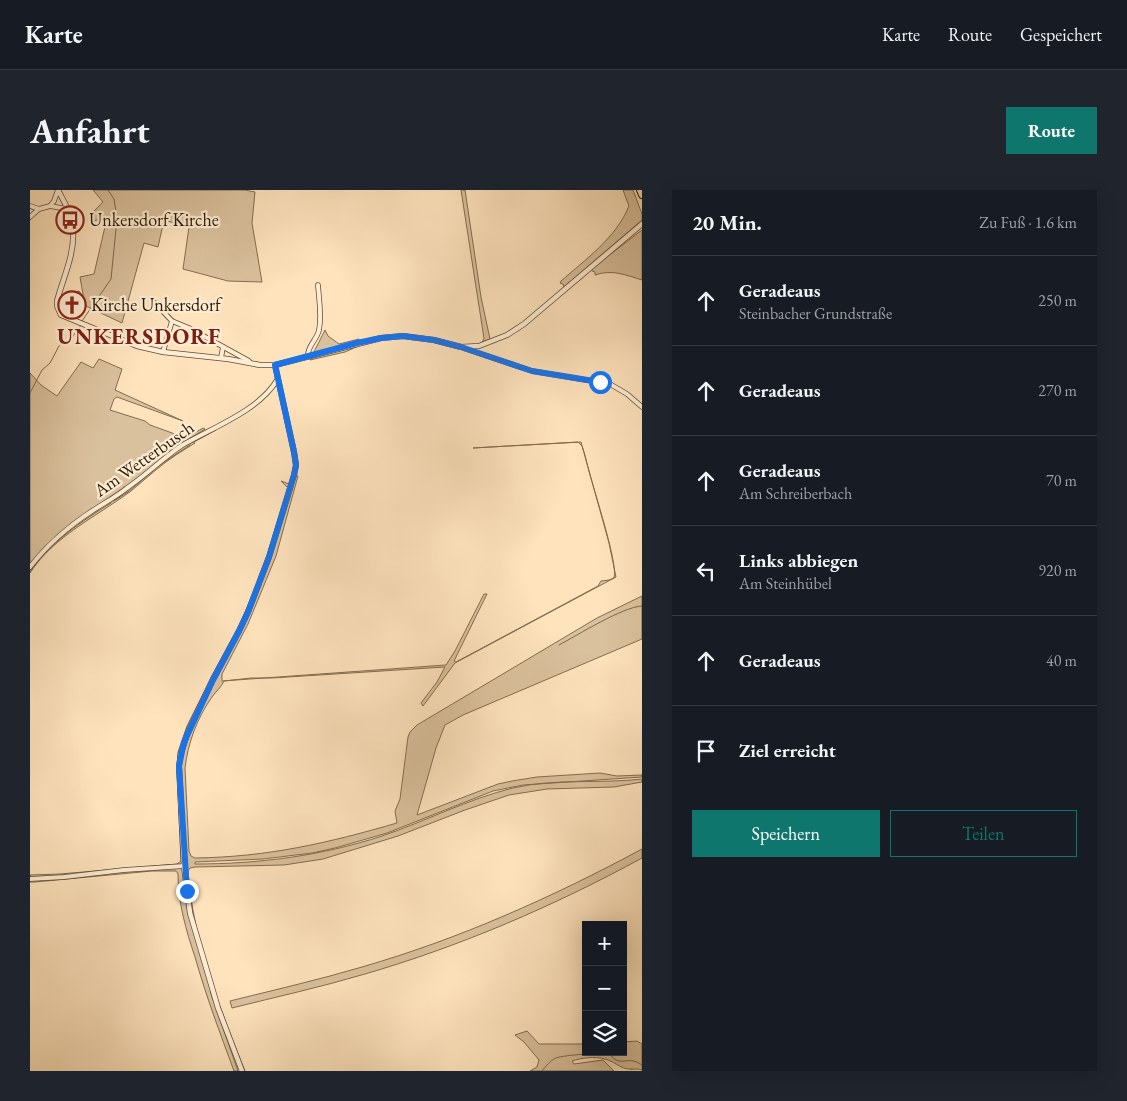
<!DOCTYPE html>
<html lang="de">
<head>
<meta charset="utf-8">
<style>
  body { margin:0; font-family:"EB Garamond",serif; background:#20242c; color:#f1f3f6 }
  .controls { position:absolute; right:15px; bottom:15px; display:grid; overflow:hidden; border-radius:0px; box-shadow:0 5px 20px #0002 }
  .controls button { width:45px; height:45px; display:grid; place-items:center; padding:0; border:0; border-bottom:1px solid #363941; background:#171b24; color:#f1f3f6; font:25px sans-serif }
  .stop { position:absolute; width:15px; height:15px; margin:-11px; border:4px solid #1a73e8; border-radius:50%; background:#fff }
  .stop.end { background:#1a73e8; border-color:#fff; box-shadow:0 1px 5px #0008 }
  .list { margin:0; padding:0; list-style:none }
  h2 { display:flex; justify-content:space-between; align-items:center; height:65px; margin:0; padding:0 20px; font-size:21px }
  h2 small { font-size:16px; font-weight:400; color:#9ea1a6 }
  .list li { display:grid; grid-template-columns:32px 1fr auto; gap:15px; align-items:center; box-sizing:border-box; height:90px; padding:0 20px; border-top:1px solid #363941 }
  .list b { display:block; font-size:19px; white-space:nowrap }
  .list p { margin:0; font-size:16px; white-space:nowrap; color:#9ea1a6 }
  .list em { font-size:16px; font-style:normal; color:#9ea1a6 }
  .actions { display:flex; gap:10px; padding:15px 20px }
  .actions a { flex:1; padding:11px 0; border:1px solid #0f766e; border-radius:0px; text-align:center; font-size:18px; color:#0f766e }
  .actions .main { background:#0f766e; color:#fff }
  .icon { flex:none; width:28px; height:28px; fill:none; stroke:currentColor; stroke-width:2; stroke-linecap:round; stroke-linejoin:round }
  .map { position:relative; flex:none; width:612px; height:881px; overflow:hidden; border-radius:0px }
  header { display:flex; align-items:center; gap:30px; box-sizing:border-box; height:70px; padding:0 25px; background:#171b24; border-bottom:1px solid #363941 }
  header strong { font-size:24px }
  nav { display:flex; gap:28px; margin-inline-start:auto; font-size:18px }
  .intro { display:flex; align-items:center; justify-content:space-between; box-sizing:border-box; height:120px; padding:0 30px }
  h1 { margin:0; font-size:35px }
  .button { padding:12px 22px; border-radius:0px; background:#0f766e; color:#fff; font-size:18px; font-weight:700 }
  main { display:flex; gap:30px; padding:0 30px }
  aside { flex:1; background:#171b24; border-radius:0px; box-shadow:0 5px 20px #0002 }
  .map>svg:first-child { display:block }
  .green { fill:#dac19d; stroke:#826d50 }
  .lines { fill:none; stroke-linecap:round; stroke-linejoin:round }
  .stream { stroke:#7e694d; stroke-width:1 }
  .minor-casing { stroke:#5f4c32; stroke-width:5.5 }
  .tertiary-casing { stroke:#5f4c32; stroke-width:6 }
  .motorway-casing { stroke:#2a1903; stroke-width:8 }
  .minor { stroke:#feedd4; stroke-width:4 }
  .tertiary { stroke:#feedd4; stroke-width:4.5 }
  .motorway { stroke:#fee3bd; stroke-width:6 }
  .route { stroke:#1a73e8; stroke-width:6 }
  .labels { text-anchor:middle; stroke-width:4.5; stroke-linejoin:round; paint-order:stroke }
  .poi-label { font-size:18px; fill:#2a1903; stroke:#feedd4; text-anchor:start }
  .street-label { font-size:18px; fill:#2a1903; stroke:#feedd4 }
  .district-label { font-size:22px; font-weight:bold; letter-spacing:1px; fill:#7a1f14; stroke:#feedd4 }
</style>
</head>
<body>
<header>
<strong>Karte</strong>
<nav><a>Karte</a><a>Route</a><a>Gespeichert</a></nav>
</header>
<div class="intro"><h1>Anfahrt</h1><a class="button">Route</a></div>
<main>
<div class="map">
<svg width="612" height="881" viewBox="0 0 612 881">
  <rect width="100%" height="100%" fill="#fee3bd"/>
  <filter id="stains"><feTurbulence type="fractalNoise" baseFrequency=".004" numOctaves="4"/><feColorMatrix values="0 0 0 0 .2 0 0 0 0 .09 0 0 0 0 .02 0 0 0 .5 -.17"/></filter>
  <radialGradient id="worn" r=".72"><stop offset=".6" stop-color="#630" stop-opacity="0"/><stop offset="1" stop-color="#630" stop-opacity=".3"/></radialGradient>
  <g class="green">
    <path d="M63,0H215L225,2L222,33L232,92L198,91L153,79L159,37L134,30L128,57L114,53L92,133L56,116C54,123 50,126 43,128C32,123 26,116 36,105L35,103L37,102L38,104L49,101L52,105L54,110L50,87L64,84L77,28L63,31L64,21L73,12Z"/>
    <polygon points="431,0 435,0 451,107 460,149 452,152 454,149 453,142"/>
    <path d="M593,0H603L612,24V30L534,97L533,94L530,93L531,91C556,69 586,48 599,16Z"/>
    <path d="M612,40V90C596,85 582,79 565,85V82L562,81L561,79Z"/>
    <polygon points="295,140 298,146 309,154 329,149 331,155 315,162 280,170"/>
    <path d="M69,169L92,179L85,200L153,231L87,207L84,209L80,220L115,231L120,235L156,248L173,238L175,239L159,249L165,253C152,261 139,269 127,279C118,286 110,294 101,301C66,327 24,346 0,383V183L11,195L27,206L51,172L63,178Z"/>
    <path d="M548,252L443,258L551,252L579,353L586,387L425,473L393,516L391,513L407,492L415,477L242,488H221L194,491C191,498 186,501 182,507C167,528 158,553 155,578L159,661L161,666L165,668C238,667 298,653 367,633L365,621L370,609L378,547L380,542L387,535L567,428L612,406V449L433,525L415,535L406,558L387,625L468,594L482,591L507,587L570,583L587,586L612,585V587L493,595L463,601L357,643L305,658L282,663L233,669L165,672V674C228,674 291,666 352,646C396,631 438,609 483,598C525,588 570,594 612,589V592L584,597L517,599L479,605L435,620L368,646L293,669L254,675L165,677L160,678L158,681C163,750 189,817 215,881H214L183,800L180,801L208,881H204C190,843 176,806 165,767C156,740 148,713 148,684L146,681H122L5,692H0V685L30,684L147,674L151,671L147,581L148,562L157,536L181,488L205,445L223,404L238,364L258,298L251,291L259,294L263,285L268,286L246,366L218,434L192,484V491L416,475L425,461L454,404H457L424,471L426,472L568,396L571,391L579,390L584,388C589,373 559,287 555,265L552,256Z"/>
    <path d="M612,659V668C524,716 431,756 335,784C291,797 246,807 202,818L200,811C244,800 288,790 332,777C429,749 523,707 612,659Z"/>
    <path d="M497,841L509,854H556V862H593V852L607,851L612,854V880L608,879C590,881 589,873 575,869C565,866 551,868 542,871L544,874L573,870L584,881H500L507,877L509,870L494,852L485,845Z"/>
  </g>
  <g class="lines">
    <g class="stream">
      <polyline points="52,131 81,89 87,29 84,9 78,0"/>
      <polyline points="30,155 41,149 51,135"/>
      <polyline points="0,203 12,180 20,173 29,156"/>
      <polyline points="164,252 186,240"/>
      <polyline points="127,277 160,255"/>
      <polyline points="84,311 98,302 125,279"/>
      <path d="M0,382C18,354 53,330 81,313"/>
      <path d="M529,455C548,445 592,417 612,416"/>
      <polyline points="601,879 602,879"/>
      <path d="M512,881C516,876 521,870 526,868C534,865 573,862 580,865C582,866 584,869 586,870C595,874 600,866 612,875"/>
    </g>
    <g class="minor-casing">
      <g id="minor">
        <polyline points="0,16 9,19 20,16 37,19"/>
        <polyline points="20,16 24,11 28,0"/>
        <polyline points="0,27 9,19"/>
        <polyline points="125,113 142,131 159,138 219,171 219,172"/>
        <polyline points="433,158 502,181 580,194 597,204 612,217"/>
        <polyline points="133,162 142,131"/>
        <path d="M278,166C277,156 287,150 289,140C292,126 289,110 288,95"/>
        <polyline points="191,168 193,157"/>
        <path d="M0,377C17,355 39,336 62,321C74,313 86,307 97,298C116,285 132,269 151,256C181,238 229,221 247,190"/>
        <polyline points="0,689 34,687 94,680 154,676"/>
      </g>
    </g>
    <g class="tertiary-casing">
      <g id="tertiary">
        <path d="M28,0C34,12 43,26 43,40C45,64 33,88 27,111V116L31,125L107,156L133,162L198,169L230,175H245L351,148L373,146L404,150L431,157L449,156L477,145L494,134L612,34"/>
        <polyline points="212,881 188,818 160,723 154,676 149,576 151,563 158,542 183,489 209,441 218,422 239,367 264,285 266,275 264,262 245,175"/>
      </g>
    </g>
    <g class="motorway-casing">
      <polyline id="motorway" points="610,0 612,5"/>
    </g>
    <use href="#minor" class="minor"/>
    <use href="#tertiary" class="tertiary"/>
    <use href="#motorway" class="motorway"/>
  </g>
  <g class="lines">
    <polyline class="route" points="157,701 150,590 149,576 154,552 183,490 209,441 218,422 239,367 264,285 266,275 264,262 245,175 327,153 351,148 373,146 404,150 431,157 502,181 570,192"/>
  </g>
  <defs>
    <g id="bus-ring" transform="scale(1.4375)"><circle r="9.5" fill="#feedd4" stroke="#8f2418" stroke-width="1.5"/><path d="M-5-6H5V4H4V6H2V4H-2V6H-4V4H-5ZM-3.5-4V0h7V-4ZM-3.5 1.2v1.5H-2V1.2ZM2 1.2v1.5H3.5V1.2Z" fill="#8f2418"/></g>
    <g id="church-ring" transform="scale(1.4375)"><circle r="9.5" fill="#feedd4" stroke="#8f2418" stroke-width="1.5"/><path d="M-1.2-6h2.4v3.5h3.3v2.4h-3.3V6h-2.4V-.1h-3.3v-2.4h3.3Z" fill="#8f2418"/></g>
  </defs>
  <g fill-rule="evenodd">
    <use href="#bus-ring" x="40" y="30"/>
    <use href="#church-ring" x="42" y="115"/>
  </g>
  <g class="labels">
    <g class="poi-label">
      <text x="59" y="36">Unkersdorf Kirche</text>
      <text x="61" y="121">Kirche Unkersdorf</text>
    </g>
    <g class="street-label">
      <text transform="translate(114 269) rotate(-35)" y="6">Am Wetterbusch</text>
    </g>
    <g class="district-label">
      <text x="109" y="154">UNKERSDORF</text>
    </g>
  </g>
  <rect width="100%" height="100%" filter="url(#stains)"/>
  <rect width="100%" height="100%" fill="url(#worn)"/>
</svg>
<div class="controls">
<button>+</button>
<button>−</button>
<button><svg class="icon" aria-label="layers" viewBox="0 0 24 24"><path d="M12 4l9 5-9 5-9-5zM3 14l9 5 9-5"/></svg></button>
</div>
<div class="stop" style="left:570px;top:192px"></div>
<div class="stop end" style="left:157px;top:701px"></div>
</div>
<aside>
<h2>20 Min.<small>Zu Fuß · 1.6 km</small></h2>
<ul class="list">
<li><svg class="icon" aria-label="ahead" viewBox="0 0 24 24"><path d="M12 20V5M6 11l6-6 6 6"/></svg><div><b>Geradeaus</b><p>Steinbacher Grundstraße</p></div><em>250 m</em></li>
<li><svg class="icon" aria-label="ahead" viewBox="0 0 24 24"><path d="M12 20V5M6 11l6-6 6 6"/></svg><div><b>Geradeaus</b></div><em>270 m</em></li>
<li><svg class="icon" aria-label="ahead" viewBox="0 0 24 24"><path d="M12 20V5M6 11l6-6 6 6"/></svg><div><b>Geradeaus</b><p>Am Schreiberbach</p></div><em>70 m</em></li>
<li><svg class="icon" aria-label="left" viewBox="0 0 24 24"><path d="M17 20v-9H6M10 6l-5 5 5 5"/></svg><div><b>Links abbiegen</b><p>Am Steinhübel</p></div><em>920 m</em></li>
<li><svg class="icon" aria-label="ahead" viewBox="0 0 24 24"><path d="M12 20V5M6 11l6-6 6 6"/></svg><div><b>Geradeaus</b></div><em>40 m</em></li>
<li><svg class="icon" aria-label="arrive" viewBox="0 0 24 24"><path d="M6 21V4h12l-3 4 3 4H6"/></svg><div><b>Ziel erreicht</b></div></li>
</ul>
<div class="actions"><a class="main">Speichern</a><a>Teilen</a></div>
</aside>
</main>
</body>
</html>
